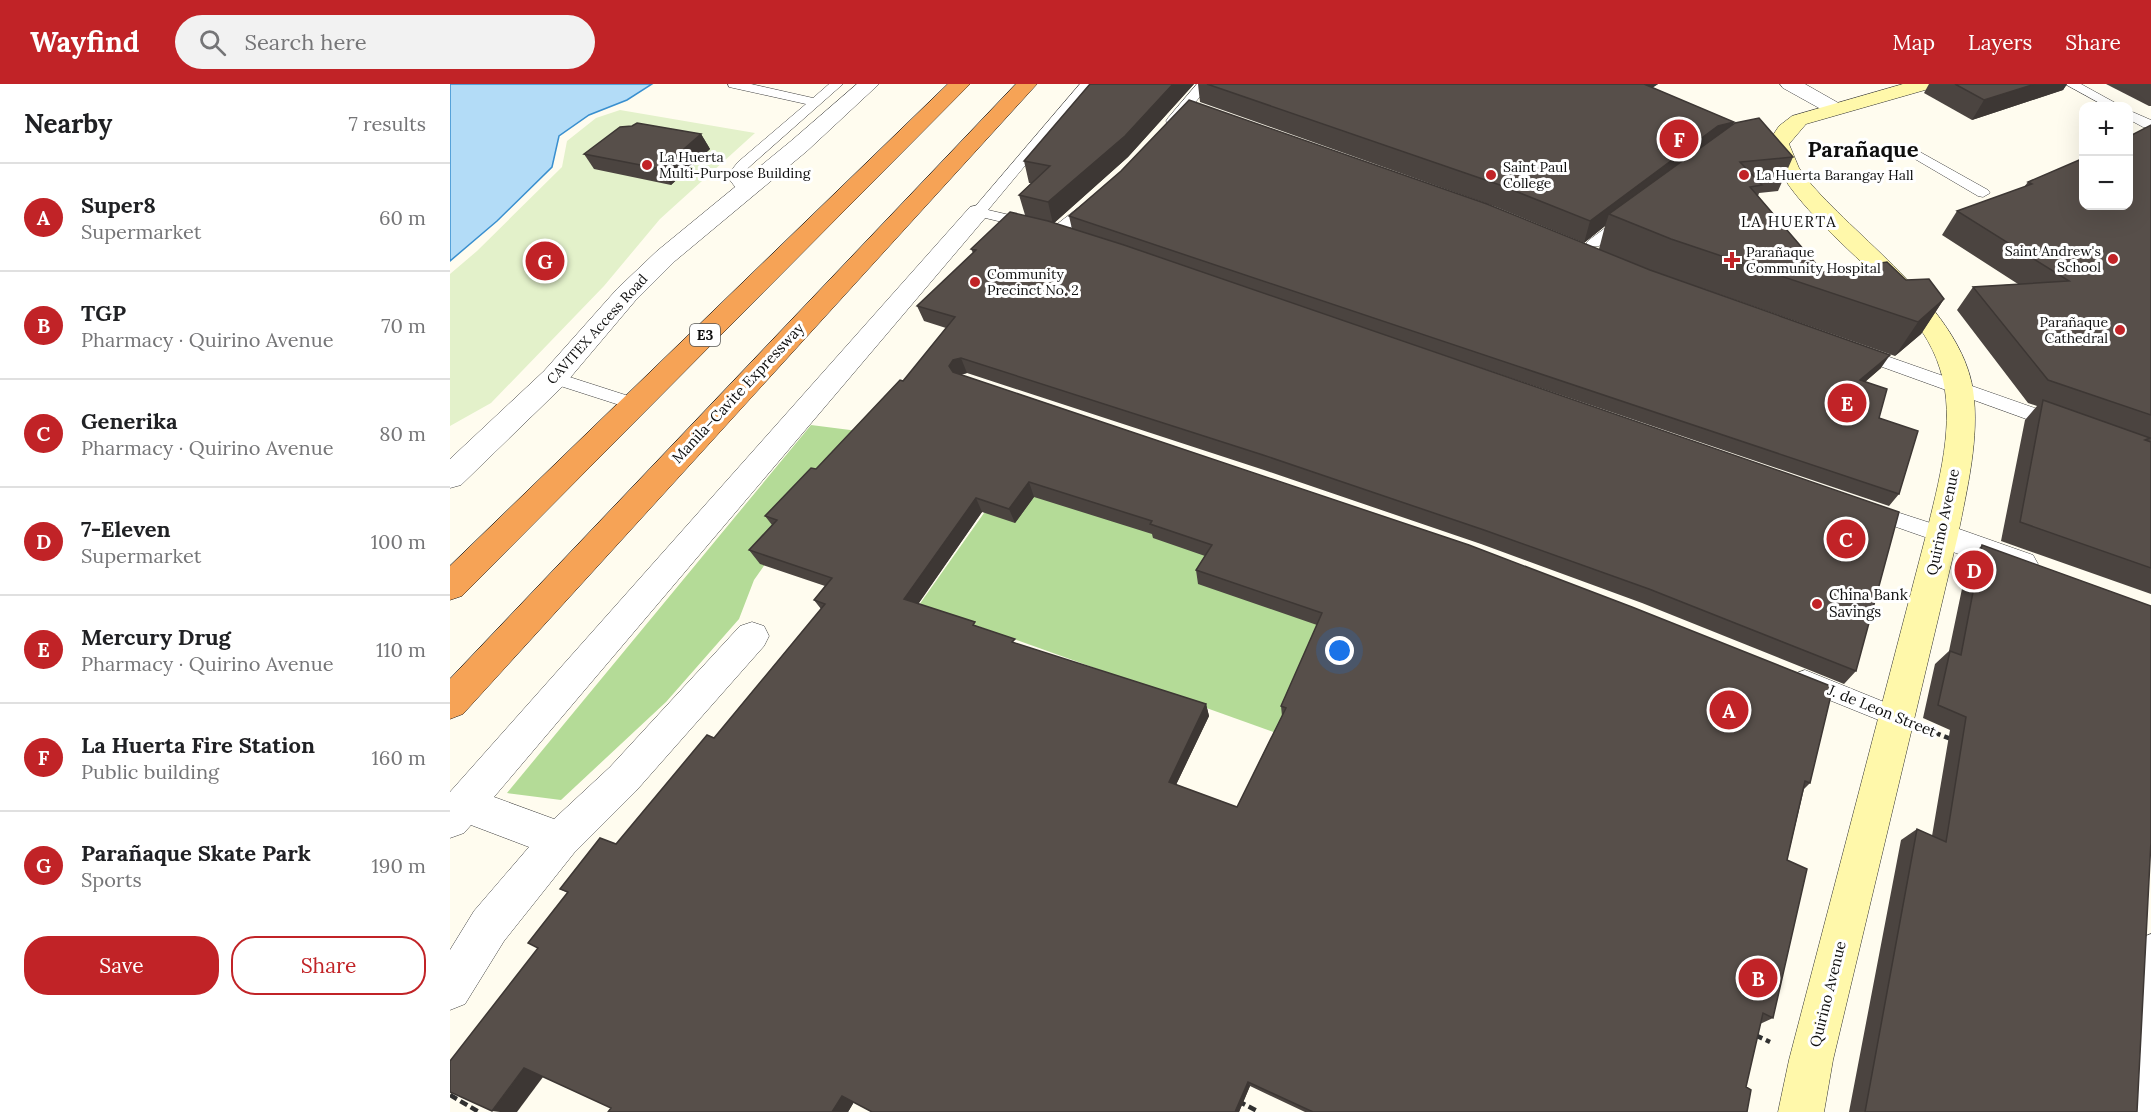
<!DOCTYPE html>
<html lang="en">
<head>
<meta charset="utf-8">
<style>
  body { margin:0; font-family:Lora,serif; background:#f2f2f2; color:#202124 }
  .controls { position:absolute; right:18px; top:18px; display:grid; overflow:hidden; border-radius:12px; box-shadow:0 6px 24px #0002 }
  .controls button { width:54px; height:54px; display:grid; place-items:center; padding:0; border:0; border-bottom:2px solid #e0e0e0; background:#fff; color:#202124; font:30px sans-serif }
  .you { position:absolute; left:890px; top:567px; width:21px; height:21px; margin:-15px; border:4px solid #fff; border-radius:50%; background:#1a73e8; box-shadow:0 0 0 9px #1a73e833 }
  .badge { display:grid; place-items:center; width:39px; height:39px; border-radius:50%; background:#c12327; color:#fff; font-size:20px; font-weight:700 }
  .pin { position:absolute; translate:-50% -50%; border:3px solid #fff; box-shadow:0 2px 6px #0006 }
  .list { margin:0; padding:0; list-style:none }
  h2 { display:flex; justify-content:space-between; align-items:center; height:78px; margin:0; padding:0 24px; font-size:26px }
  h2 small { font-size:20px; font-weight:400; color:#757577 }
  .list li { display:grid; grid-template-columns:39px 1fr auto; gap:18px; align-items:center; box-sizing:border-box; height:108px; padding:0 24px; border-top:2px solid #e0e0e0 }
  .list b { display:block; font-size:22px; white-space:nowrap }
  .list p { margin:0; font-size:20px; white-space:nowrap; color:#757577 }
  .list em { font-size:20px; font-style:normal; color:#757577 }
  .actions { display:flex; gap:12px; padding:18px 24px }
  .actions a { flex:1; padding:14px 0; border:2px solid #c12327; border-radius:24px; text-align:center; font-size:21px; color:#c12327 }
  .actions .main { background:#c12327; color:#fff }
  .icon { flex:none; width:33px; height:33px; fill:none; stroke:currentColor; stroke-width:2; stroke-linecap:round; stroke-linejoin:round }
  .map { position:relative; flex:none; width:1701px; height:1028px; overflow:hidden }
  header { display:flex; align-items:center; gap:36px; box-sizing:border-box; height:84px; padding:0 30px; background:#c12327; color:#fff }
  header strong { font-size:28px }
  nav { display:flex; gap:33px; margin-inline-start:auto; font-size:21px }
  .search { width:420px; height:54px; background:#f2f2f2; display:flex; align-items:center; gap:15px; box-sizing:border-box; padding:0 21px; border-radius:33px; color:#757577; font-size:22px }
  main { display:flex }
  aside { flex:1; background:#fff }
  .map>svg:first-child { display:block }
  .forest { fill:#b4db97 }
  .pitch { fill:#e3f1ca }
  .water { fill:#b3dcf7; stroke:#398fcf; stroke-width:1.5 }
  .lines { fill:none; stroke-linecap:round; stroke-linejoin:round }
  .lane-casing { stroke:#414141; stroke-width:1 }
  .street-casing { stroke:#414141; stroke-width:1 }
  .secondary-casing { stroke:#303030; stroke-width:1 }
  .highway-casing { stroke:#1f1f1f; stroke-width:1 }
  .path { stroke:#303030; stroke-width:4.5; stroke-dasharray:8 4; stroke-linecap:butt }
  .lane { fill:#fff; fill-rule:evenodd }
  .street { fill:#fff; fill-rule:evenodd }
  .secondary { fill:#fff8aa; fill-rule:evenodd }
  .highway { fill:#f6a356; fill-rule:evenodd }
  .wall { fill:#4b4440; fill-rule:evenodd }
  .shaded-wall { fill:#3d3734 }
  .building { fill:#574f4a; stroke:#3d3734; stroke-width:1.5; fill-rule:evenodd }
  .poi-dot { fill:#c12327; stroke:#fff; stroke-width:2 }
  .labels { text-anchor:middle; stroke-width:6; stroke-linejoin:round; paint-order:stroke }
  .far-poi-label { font-size:14px; fill:#0e0e0e; stroke:#fff; text-anchor:start }
  .far-street-label { font-size:14px; fill:#0e0e0e; stroke:#fff }
  .shield { fill:#fff; stroke:#565656; stroke-width:1.5 }
  .shield-label { font-size:14px; font-weight:bold; fill:#0e0e0e }
  .far-quarter-label { font-size:15px; letter-spacing:1.5px; fill:#0e0e0e; stroke:#fff }
  .street-label { font-size:15px; fill:#0e0e0e; stroke:#fff }
  .poi-label { font-size:15px; fill:#0e0e0e; stroke:#fff; text-anchor:start }
  .far-town-label { font-size:22px; font-weight:bold; fill:#0e0e0e; stroke:#fff }
</style>
</head>
<body>
<header>
<strong>Wayfind</strong>
<div class="search"><svg class="icon" aria-label="search" viewBox="0 0 24 24"><circle cx="10" cy="10" r="6"/><path d="M15 15l6 6"/></svg>Search here</div>
<nav><a>Map</a><a>Layers</a><a>Share</a></nav>
</header>
<main>
<aside>
<h2>Nearby<small>7 results</small></h2>
<ul class="list">
<li><span class="badge">A</span><div><b>Super8</b><p>Supermarket</p></div><em>60 m</em></li>
<li><span class="badge">B</span><div><b>TGP</b><p>Pharmacy · Quirino Avenue</p></div><em>70 m</em></li>
<li><span class="badge">C</span><div><b>Generika</b><p>Pharmacy · Quirino Avenue</p></div><em>80 m</em></li>
<li><span class="badge">D</span><div><b>7-Eleven</b><p>Supermarket</p></div><em>100 m</em></li>
<li><span class="badge">E</span><div><b>Mercury Drug</b><p>Pharmacy · Quirino Avenue</p></div><em>110 m</em></li>
<li><span class="badge">F</span><div><b>La Huerta Fire Station</b><p>Public building</p></div><em>160 m</em></li>
<li><span class="badge">G</span><div><b>Parañaque Skate Park</b><p>Sports</p></div><em>190 m</em></li>
</ul>
<div class="actions"><a class="main">Save</a><a>Share</a></div>
</aside>
<div class="map">
<svg width="1701" height="1028" viewBox="0 0 1701 1028">
  <rect width="100%" height="100%" fill="#fffcef"/>
  <g class="forest">
    <polygon points="361,341 408,347 304,496 289,535 216,618 111,716 57,709"/>
    <polygon points="599,398 687,408 875,545 829,650 469,521 534,429"/>
  </g>
  <polygon class="pitch" points="170,26 305,49 210,135 154,202 41,319 0,342 0,190 27,167 112,83 117,57 146,34"/>
  <polygon class="water" points="0,0 202,0 177,16 139,31 109,52 102,83 47,137 0,177"/>
  <g class="lines">
    <g class="lane-casing">
      <g id="lane">
        <polygon points="278,0 301,0 363,14 379,0 393,0 298,84 293,95 306,103 299,107 286,104 279,95 280,88 288,78 356,20 279,3"/>
        <polygon points="630,0 643,0 538,126 586,137 589,140 586,143 581,145 523,131 521,128 523,125"/>
        <polygon points="747,0 760,0 728,40 718,40 716,37 718,34"/>
        <polygon points="1615,0 1631,0 1671,22 1655,22"/>
        <polygon points="1678,26 1701,36 1701,43 1693,43 1678,35"/>
        <polygon points="1470,68 1538,106 1540,109 1533,113 1528,112 1465,75 1463,72 1465,69"/>
        <polygon points="642,116 649,120 647,123 612,150 602,150 599,147 602,144 637,117"/>
        <polygon points="1175,132 1180,133 1182,136 1180,139 1149,162 1139,162 1136,159 1139,156 1170,133"/>
        <polygon points="1408,262 1613,334 1616,339 1613,344 1607,345 1601,344 1402,272 1399,268 1402,264"/>
        <polygon points="104,288 191,316 194,320 191,324 185,326 98,298 95,294 98,290"/>
        <polygon points="1419,419 1499,445 1502,451 1499,457 1492,459 1412,431 1409,426 1412,421"/>
        <polygon points="1355,586 1454,626 1457,633 1454,640 1446,643 1347,603 1344,596 1347,589"/>
      </g>
    </g>
    <g class="street-casing">
      <g id="street">
        <polygon points="407,0 429,0 357,67 225,177 185,217 114,301 11,401 0,404 0,375 94,287 167,205 207,167 341,57"/>
        <polygon points="1330,0 1355,0 1392,21 1395,25 1392,29 1385,31 1378,29 1333,4"/>
        <polygon points="528,121 536,123 540,128 536,133 44,713 104,735 160,683 290,542 302,538 314,542 319,552 314,562 186,707 124,769 54,857 15,920 0,926 0,866 24,827 79,763 21,741 14,749 0,754 0,708 520,123"/>
        <polygon points="1492,439 1583,471 1588,480 1583,489 1572,493 1481,460 1476,451 1481,442"/>
        <polygon points="1701,850 1701,1028 1674,1028 1680,871 1686,856"/>
      </g>
    </g>
    <g class="secondary-casing">
      <path id="secondary" d="M1453,0H1485L1482,4L1356,40L1339,60L1349,84L1361,100C1411,158 1511,226 1523,306C1530,353 1517,405 1508,451L1383,976L1374,1028H1328L1339,976L1476,451C1488,400 1507,337 1490,285C1475,234 1420,187 1383,151C1356,124 1330,97 1317,60L1329,42L1342,32Z"/>
    </g>
    <g class="highway-casing">
      <g id="highway">
        <polygon points="498,0 520,0 12,512 0,516 0,482"/>
        <polygon points="566,0 587,0 13,630 0,635 0,595"/>
      </g>
    </g>
    <g class="path">
      <polyline points="1483,648 1501,655"/>
      <polyline points="1305,951 1320,958"/>
      <polyline points="0,1011 29,1028"/>
      <polyline points="788,1017 809,1028"/>
    </g>
    <use href="#lane" class="lane"/>
    <use href="#street" class="street"/>
    <use href="#secondary" class="secondary"/>
    <use href="#highway" class="highway"/>
  </g>
  <g class="wall">
    <path d="M640,0H744L678,73L604,139L622,145L619,132L1149,165L1155,142L1134,159L1046,123L750,18L748,0H1208L1202,4L1284,40L1343,73L1328,107L1309,109L1308,112L1373,188L1456,196L1494,215L1471,250L1445,272L1251,204L1431,284L1415,298L1429,334L1449,410L1439,422L966,262L1406,587L1394,600L1192,519L1031,460L814,386L517,289L511,291L1360,699L1354,705L1337,776L1323,934L1310,940L1296,1003L1297,1028H855L800,1002L789,1028H422L404,1018L398,1028L161,1024L88,864L118,809L110,805L166,760L264,654L371,525L364,516L375,502L310,480L299,466L322,441L315,432L366,385L453,297L496,244L474,237L467,222L523,169L521,165L575,131L569,111L581,99H579L574,77ZM584,413L702,450L703,454L755,472L746,486L748,500L867,541L831,622L832,632L787,723L726,701L759,632L756,620L567,560L527,542L468,520L532,428L565,439Z"/>
    <polygon points="1479,0 1617,0 1613,6 1522,36 1474,9"/>
    <polygon points="1656,0 1701,0 1701,22 1699,22"/>
    <polygon points="1701,41 1701,510 1551,457 1575,336 1587,322 1578,319 1507,226 1523,203 1568,200 1492,151 1507,127 1574,103 1578,98 1634,122"/>
    <polygon points="251,50 260,65 221,101 144,85 134,70"/>
    <polygon points="1532,461 1687,1028 1399,1028 1451,756 1467,745 1482,752 1500,646 1473,634 1485,580 1499,567 1518,476"/>
  </g>
  <g class="shaded-wall">
    <polygon points="723,0 744,0 678,73 603,140 598,118"/>
    <polygon points="1185,0 1208,0 1180,18"/>
    <polygon points="1585,0 1617,0 1613,6 1522,36 1534,16"/>
    <polygon points="1284,38 1276,60 1159,130 1155,142 1134,159 1140,137 1268,42"/>
    <polygon points="251,50 260,65 221,101 211,85"/>
    <polygon points="1494,215 1471,250 1445,272 1468,238"/>
    <polygon points="1440,271 1431,284 1402,309 1410,296"/>
    <polygon points="511,274 517,289 509,291 505,297 499,282 503,276"/>
    <polygon points="579,398 584,413 565,439 559,425"/>
    <polygon points="526,414 532,428 462,529 454,515"/>
    <polygon points="756,620 759,632 722,709 719,698"/>
    <polygon points="74,984 96,989 67,1028 50,1028 42,1027"/>
    <polygon points="798,998 800,1002 789,1028 785,1028"/>
    <polygon points="392,1012 405,1016 398,1028 382,1028"/>
  </g>
  <g class="building">
    <polygon points="640,0 723,0 675,52 598,118 569,111 600,82 574,77"/>
    <polygon points="757,0 1194,0 1284,38 1268,42 1140,137 1050,101"/>
    <polygon points="1505,0 1585,0 1534,16"/>
    <polygon points="739,16 1037,120 1200,186 1440,271 1410,296 1437,305 1429,334 1468,347 1449,410 619,132 671,87"/>
    <polygon points="1309,34 1343,73 1290,78 1312,101 1300,103 1373,188 1437,178 1456,196 1479,195 1494,215 1468,238 1221,155 1159,130 1285,39"/>
    <polygon points="187,39 251,50 211,85 134,70 170,43 182,42"/>
    <polygon points="1701,41 1701,331 1598,296 1523,203 1619,197 1507,127 1582,100 1578,98 1634,74 1634,122 1678,122 1678,53"/>
    <path d="M560,128L598,137L674,161L1449,428L1406,587L1199,505L1034,446L813,371L511,274L503,276L499,282L503,288L1019,461L1182,523L1383,603L1360,699L1355,697L1337,776L1357,785L1323,934L1313,929L1296,1003L1301,1006L1297,1028H863L798,998L785,1028H422L392,1012L382,1028H158L161,1024L74,984L42,1027L0,1008V977L88,864L78,859L118,808L110,805L150,754L166,760L257,651L264,654L375,520L364,516L382,494L299,466L327,436L315,432L361,384L366,385L450,296L453,297L505,233L467,222L526,166L521,165ZM579,398L702,437L700,440L762,461L746,486L872,529L831,622L836,624L787,723L719,698L756,620L562,558L565,555L523,541L525,538L454,515L526,414L559,425Z"/>
    <polygon points="1593,316 1700,354 1695,356 1701,358 1701,484 1570,438"/>
    <polygon points="1532,461 1701,522 1701,757 1687,1028 1415,1028 1467,745 1496,758 1516,633 1488,621 1500,567 1511,571"/>
  </g>
  <g class="poi-dot">
    <circle cx="197" cy="81" r="6"/>
    <circle cx="1041" cy="91" r="6"/>
    <circle cx="1294" cy="91" r="6"/>
    <circle cx="1663" cy="175" r="6"/>
    <path d="M1279 167h6v6h6v6h-6v6h-6v-6h-6v-6h6z"/>
    <circle cx="525" cy="198" r="6"/>
    <circle cx="1670" cy="246" r="6"/>
    <circle cx="1367" cy="520" r="6"/>
  </g>
  <g class="labels">
    <g class="far-poi-label">
      <text x="209" y="78">La Huerta<tspan x="209" dy="16">Multi-Purpose Building</tspan></text>
      <text x="1053" y="88">Saint Paul<tspan x="1053" dy="16">College</tspan></text>
      <text x="1306" y="96">La Huerta Barangay Hall</text>
      <text x="1651" y="172" text-anchor="end">Saint Andrew's<tspan x="1651" dy="16">School</tspan></text>
      <text x="1296" y="173">Parañaque<tspan x="1296" dy="16">Community Hospital</tspan></text>
      <text x="537" y="195">Community<tspan x="537" dy="16">Precinct No. 2</tspan></text>
      <text x="1658" y="243" text-anchor="end">Parañaque<tspan x="1658" dy="16">Cathedral</tspan></text>
    </g>
    <g class="far-street-label">
      <text transform="translate(147 245) rotate(-48)" y="5">CAVITEX Access Road</text>
    </g>
    <rect class="shield" x="240" y="240" width="30" height="22" rx="4.5"/>
    <g class="shield-label">
      <text x="255" y="256">E3</text>
    </g>
    <g class="far-quarter-label">
      <text x="1339" y="143">LA HUERTA</text>
    </g>
    <g class="street-label">
      <text transform="translate(288 309) rotate(-47)" y="5">Manila–Cavite Expressway</text>
      <text transform="translate(1493 438) rotate(-78)" y="5">Quirino Avenue</text>
      <text transform="translate(1432 627) rotate(22)" y="5">J. de Leon Street</text>
      <text transform="translate(1378 910) rotate(-76)" y="5">Quirino Avenue</text>
    </g>
    <g class="poi-label">
      <text x="1379" y="516">China Bank<tspan x="1379" dy="17">Savings</tspan></text>
    </g>
    <g class="far-town-label">
      <text x="1413" y="73">Parañaque</text>
    </g>
  </g>
</svg>
<div class="controls">
<button>+</button>
<button>−</button>
</div>
<div class="you"></div>
<div class="pin badge" style="left:1279px;top:626px">A</div>
<div class="pin badge" style="left:1308px;top:894px">B</div>
<div class="pin badge" style="left:1396px;top:455px">C</div>
<div class="pin badge" style="left:1524px;top:486px">D</div>
<div class="pin badge" style="left:1397px;top:319px">E</div>
<div class="pin badge" style="left:1229px;top:55px">F</div>
<div class="pin badge" style="left:95px;top:177px">G</div>
</div>
</main>
</body>
</html>
